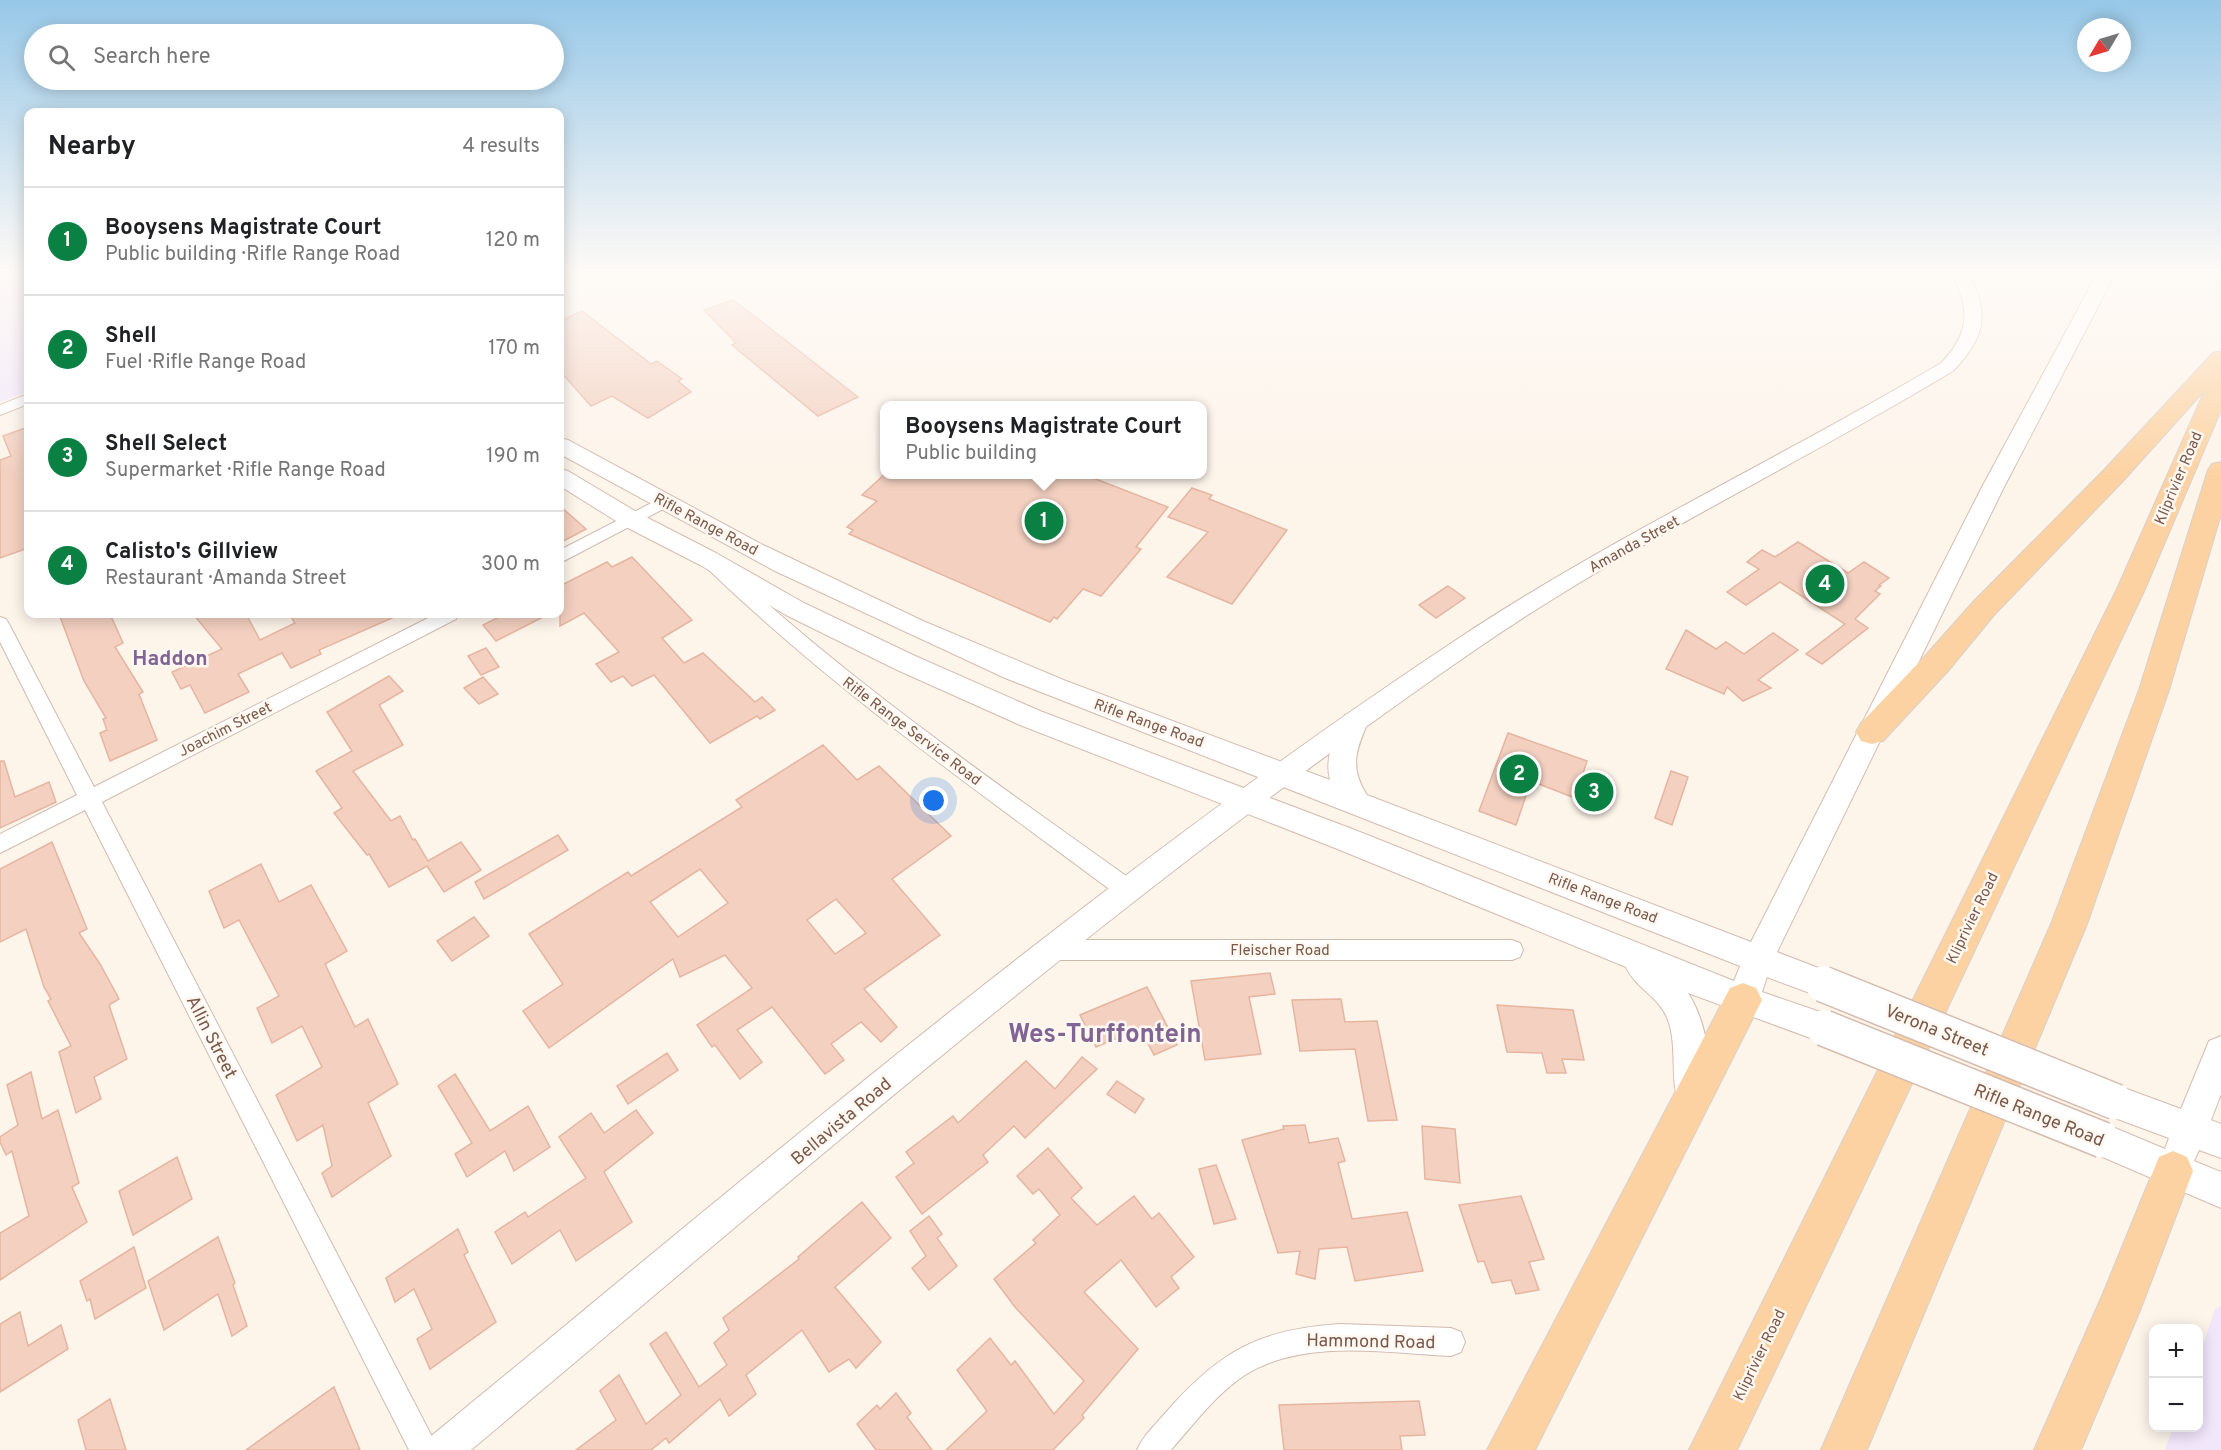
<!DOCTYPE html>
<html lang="en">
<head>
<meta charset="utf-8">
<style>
  body { margin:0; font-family:Overpass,sans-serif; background:#f2f2f2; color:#202124 }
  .controls { position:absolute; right:18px; bottom:18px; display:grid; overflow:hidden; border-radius:12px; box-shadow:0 3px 15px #0003 }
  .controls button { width:54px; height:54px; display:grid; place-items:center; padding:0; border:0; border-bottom:2px solid #e0e0e0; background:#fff; color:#202124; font:30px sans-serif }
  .compass { position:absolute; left:2077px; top:18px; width:54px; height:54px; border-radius:50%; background:#fff; box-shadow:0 3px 15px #0003; rotate:232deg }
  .you { position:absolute; left:934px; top:801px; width:21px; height:21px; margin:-15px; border:4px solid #fff; border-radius:50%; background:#1a73e8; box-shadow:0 0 0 9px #1a73e833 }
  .badge { display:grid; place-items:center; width:39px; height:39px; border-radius:50%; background:#0b8043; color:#fff; font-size:20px; font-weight:700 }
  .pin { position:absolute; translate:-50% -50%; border:3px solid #fff; box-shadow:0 2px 6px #0006 }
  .popup { position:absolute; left:880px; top:401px; width:327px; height:78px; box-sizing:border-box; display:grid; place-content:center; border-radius:12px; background:#fff; filter:drop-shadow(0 2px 4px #0005); font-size:20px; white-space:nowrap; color:#757577 }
  .popup b { font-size:22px; color:#202124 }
  .popup::after { content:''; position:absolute; left:50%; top:100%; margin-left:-12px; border:12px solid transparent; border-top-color:#fff }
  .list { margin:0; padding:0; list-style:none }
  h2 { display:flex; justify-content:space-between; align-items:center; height:78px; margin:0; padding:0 24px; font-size:26px }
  h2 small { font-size:20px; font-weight:400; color:#757577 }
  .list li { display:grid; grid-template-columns:39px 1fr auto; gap:18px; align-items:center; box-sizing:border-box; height:108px; padding:0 24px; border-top:2px solid #e0e0e0 }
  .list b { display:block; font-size:22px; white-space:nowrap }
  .list p { margin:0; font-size:20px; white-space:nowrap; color:#757577 }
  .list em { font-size:20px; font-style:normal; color:#757577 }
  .icon { flex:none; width:33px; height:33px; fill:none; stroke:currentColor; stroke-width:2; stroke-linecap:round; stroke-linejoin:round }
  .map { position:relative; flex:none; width:2221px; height:1450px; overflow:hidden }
  .search { position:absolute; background:#fff; box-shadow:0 3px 15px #0003; left:24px; top:24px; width:540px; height:66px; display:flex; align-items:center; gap:15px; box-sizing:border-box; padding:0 21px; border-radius:33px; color:#757577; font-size:22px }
  .panel { position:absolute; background:#fff; box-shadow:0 3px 15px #0003; left:24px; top:108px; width:540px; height:510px; border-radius:12px }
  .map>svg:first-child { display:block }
  .education { fill:#f1e6fa }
  .building { fill:#f3d0c0; stroke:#e6b5a0; stroke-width:1.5; fill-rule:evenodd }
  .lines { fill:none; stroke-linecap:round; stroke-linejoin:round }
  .minor-casing { stroke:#d0baae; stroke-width:2 }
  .tertiary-casing { stroke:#d0baae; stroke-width:2 }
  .secondary-casing { stroke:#d6bcae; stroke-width:2 }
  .primary-casing { stroke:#d9d0cd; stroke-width:2 }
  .minor { fill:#fff; fill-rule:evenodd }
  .tertiary { fill:#fff; fill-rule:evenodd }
  .secondary { fill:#fff; fill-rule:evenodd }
  .primary { fill:#fcd2a2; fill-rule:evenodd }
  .secondary-bridge-casing { stroke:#d6bcae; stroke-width:38; stroke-linecap:butt }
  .secondary-bridge { stroke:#fff; stroke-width:35 }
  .labels { text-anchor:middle; stroke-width:5; stroke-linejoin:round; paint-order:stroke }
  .street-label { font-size:15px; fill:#79584c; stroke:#fff8f0 }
  .near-street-label { font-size:18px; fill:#79584c; stroke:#fff8f0 }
  .district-label { font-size:21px; font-weight:bold; fill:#806494; stroke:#fff8f0 }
  .near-district-label { font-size:26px; font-weight:bold; fill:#806494; stroke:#fff8f0 }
</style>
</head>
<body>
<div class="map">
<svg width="2221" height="1450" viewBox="0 0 2221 1450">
  <rect width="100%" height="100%" fill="#fdf4ea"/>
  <g class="education">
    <polygon points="0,274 28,274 28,391 0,402"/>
    <polygon points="2221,1306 2221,1450 2165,1450 2173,1428 2198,1428 2199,1356 2215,1309"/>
  </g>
  <g class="building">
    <polygon points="733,300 766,325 858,397 818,416 732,345 736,343 704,310"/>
    <polygon points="582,311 651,364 657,361 682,379 678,381 691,392 648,418 612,396 591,406 560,371 560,321"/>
    <polygon points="28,427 28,548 0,558 0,460 11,456 3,436"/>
    <polygon points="885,474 1037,474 1047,478 1051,474 1083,474 1168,507 1136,547 1141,549 1101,596 1083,589 1057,619 1054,617 1050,622 849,534 853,530 847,527 877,501 862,495"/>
    <polygon points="1192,488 1212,495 1209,499 1287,530 1232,604 1167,577 1208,532 1168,517"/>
    <polygon points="560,506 586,529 560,543"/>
    <polygon points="1798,542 1848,573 1864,562 1889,578 1879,585 1881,586 1875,591 1880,594 1855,619 1868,628 1822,664 1806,654 1845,624 1780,582 1746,605 1727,592 1759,569 1747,562 1762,550 1775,557"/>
    <polygon points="632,557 692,620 662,638 684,663 703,653 755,702 762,697 775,710 760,719 757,716 710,743 654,675 632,686 623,676 611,682 596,664 619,652 584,613 560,626 560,586 607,562 612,567"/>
    <polygon points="1448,586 1465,598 1436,618 1419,605"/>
    <polygon points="59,614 110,614 123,643 115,647 143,692 139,694 157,740 110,761 100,733 107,730 103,719 106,718 84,681"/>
    <polygon points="193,614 246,614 260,640 295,623 289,614 401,614 319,650 321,654 291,668 282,653 238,674 249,692 205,713 190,685 181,689 172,672 222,649"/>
    <polygon points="505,614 549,614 496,641 483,625"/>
    <polygon points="1686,630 1716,649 1726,642 1744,654 1773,633 1798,650 1758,680 1771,688 1743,701 1727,687 1724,694 1666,669"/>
    <polygon points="486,648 499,667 481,675 468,656"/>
    <polygon points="389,676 403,691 379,705 403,745 353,771 391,821 400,816 413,840 415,839 428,861 461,842 481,870 444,892 427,866 389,887 369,854 367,855 334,813 342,808 316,771 352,751 327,712"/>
    <polygon points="483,677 498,694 479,704 464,688"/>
    <polygon points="1508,733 1587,761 1575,798 1531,781 1516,825 1479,811"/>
    <path d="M823,745L857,780L879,766L951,836L892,879L940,935L864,989L897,1027L881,1042L861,1022L831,1044L844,1060L825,1074L772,1007L737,1030L762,1062L740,1079L715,1045L712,1047L697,1025L752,988L725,955L680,977L673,959L549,1048L523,1011L563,984L529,934L628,872L631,876L742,807L736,800ZM700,869L728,903L678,937L650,902ZM836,899L866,933L835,954L807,920Z"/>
    <polygon points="0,761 4,761 15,797 49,782 56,802 0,828"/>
    <polygon points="1671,771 1688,777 1672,825 1655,818"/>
    <polygon points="558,835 568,850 484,899 475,882"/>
    <polygon points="52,842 87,929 79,933 100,964 119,999 109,1005 127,1059 94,1077 101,1099 76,1113 59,1052 71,1046 48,1001 51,999 44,987 26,929 0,942 0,869"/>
    <polygon points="261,864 279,902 311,885 347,951 325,964 355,1027 368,1019 398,1084 368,1103 391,1156 332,1197 322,1173 332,1166 323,1125 297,1141 276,1095 322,1067 302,1026 272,1043 257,1008 279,996 239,920 224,928 209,891"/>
    <polygon points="474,917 489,936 452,961 437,941"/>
    <polygon points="1270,973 1275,994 1249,997 1261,1054 1205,1060 1191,981"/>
    <polygon points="1147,987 1177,1045 1154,1055 1140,1028 1096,1047 1080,1015"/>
    <polygon points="1341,999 1345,1022 1377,1021 1397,1120 1368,1121 1355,1049 1300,1051 1292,1000"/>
    <polygon points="1497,1005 1573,1010 1584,1060 1562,1059 1566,1073 1547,1073 1542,1053 1507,1052"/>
    <polygon points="667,1053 678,1070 628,1104 617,1086"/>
    <polygon points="1082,1057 1097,1069 1025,1138 1014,1126 983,1155 988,1162 922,1214 896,1177 914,1163 906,1152 953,1116 958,1123 1026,1061 1055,1089"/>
    <polygon points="31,1072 42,1119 58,1110 79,1183 72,1187 87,1222 0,1280 0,1233 29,1216 12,1151 6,1155 0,1142 0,1137 18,1125 7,1085"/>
    <polygon points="455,1074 490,1131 528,1106 550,1147 514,1171 505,1151 467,1177 455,1154 472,1143 438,1086"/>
    <polygon points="1117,1081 1144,1099 1135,1113 1107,1094"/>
    <polygon points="636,1110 653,1133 604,1172 632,1222 576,1261 560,1230 512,1264 495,1232 525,1212 528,1217 586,1178 559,1137 591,1113 604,1133"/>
    <polygon points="1305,1125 1309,1143 1338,1138 1345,1161 1338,1163 1352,1219 1407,1212 1423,1271 1355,1281 1347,1247 1319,1249 1315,1279 1296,1274 1300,1251 1278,1253 1242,1140 1284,1129 1283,1126"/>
    <polygon points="1422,1126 1455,1129 1460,1183 1425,1179"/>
    <polygon points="1048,1148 1082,1188 1071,1198 1097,1225 1134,1196 1152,1219 1159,1213 1194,1257 1171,1277 1179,1288 1156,1307 1121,1260 1084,1292 1138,1349 1082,1415 1084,1418 1053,1450 946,1450 987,1411 957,1370 990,1338 1011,1365 1015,1361 1054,1414 1084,1381 1015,1307 994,1279 1036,1243 1033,1240 1060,1215 1039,1189 1033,1194 1017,1176"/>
    <polygon points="177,1157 192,1199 133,1235 119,1191"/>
    <polygon points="1216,1165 1236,1219 1214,1224 1199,1169"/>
    <polygon points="1521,1196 1544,1259 1529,1262 1539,1290 1516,1294 1511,1280 1492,1283 1484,1261 1478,1262 1459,1205"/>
    <polygon points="862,1202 891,1238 835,1287 881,1342 856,1368 849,1359 829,1372 802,1330 746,1375 756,1394 729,1416 720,1399 669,1443 666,1438 651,1450 576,1450 616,1420 600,1391 619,1375 646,1424 681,1395 650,1344 666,1332 699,1387 727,1365 714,1343 729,1330 723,1318 799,1259 798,1257"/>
    <polygon points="929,1216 942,1234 937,1238 957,1266 929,1290 912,1268 926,1256 910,1231"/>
    <polygon points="458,1229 468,1252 464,1255 496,1322 430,1369 417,1339 432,1329 414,1289 395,1302 386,1278"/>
    <polygon points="218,1237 235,1283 233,1285 247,1326 232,1336 218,1294 164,1330 148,1281"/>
    <polygon points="134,1247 146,1288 95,1319 90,1299 87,1301 80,1281"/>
    <polygon points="20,1312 28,1346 61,1325 68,1349 0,1392 0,1324"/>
    <polygon points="334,1387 360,1450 246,1450"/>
    <polygon points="896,1393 911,1413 907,1417 932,1450 876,1450 857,1424 877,1405 880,1409"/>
    <polygon points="110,1399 126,1450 86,1450 78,1420"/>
    <polygon points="1419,1401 1425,1435 1400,1436 1402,1450 1284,1450 1279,1405"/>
  </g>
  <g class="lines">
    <g class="minor-casing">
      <g id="minor">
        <polygon points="28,394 28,404 0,415 0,405"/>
        <polygon points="665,496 671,497 673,501 671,505 560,563 560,550"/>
        <path d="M715,560L721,562C850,682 993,781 1136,883L1139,890L1136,897L1128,899L1120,897C979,792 836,692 709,570L706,566L709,562Z"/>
        <polygon points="436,614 459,614 456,619 102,802 439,1450 409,1450 85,810 0,853 0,834 77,795 0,642 0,617 6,619 9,624 94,787"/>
        <polygon points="1048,940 1512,940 1520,943 1523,950 1520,957 1512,960 1048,960 1040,957 1037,950 1040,943"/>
        <path d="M1340,1324L1451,1328L1461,1332L1465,1342L1461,1352L1451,1356C1386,1353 1304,1338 1245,1375C1216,1394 1194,1424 1171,1450H1137C1144,1434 1157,1423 1168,1410C1221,1350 1261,1329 1340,1324Z"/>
      </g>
    </g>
    <g class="tertiary-casing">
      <path id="tertiary" d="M1952,274H1968C1991,314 1984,339 1953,371C1796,466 1627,545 1475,650C1122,893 798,1175 471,1450H425L430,1437C766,1161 1099,876 1462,636C1615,535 1783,457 1941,363C1969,334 1971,310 1952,274Z"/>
    </g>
    <g class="secondary-casing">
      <g id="secondary">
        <path d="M2097,274H2115L2004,487L1777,952L1834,974L1839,984L1834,994L1823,998L1767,977L1762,992L1835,1017L1840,1028L1835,1039L1824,1043L1688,993C1706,1020 1717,1076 1704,1107L1692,1111L1680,1107C1669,1080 1678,1048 1668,1020C1660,997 1635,988 1626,967L1335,848L1020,725L895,669L786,615L700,565L624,526L560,486V469L568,471L640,514L716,553L804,603L913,655L1040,711L1355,830L1734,981L1740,966L1005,678L775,571L560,454V438L568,440L759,543L923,621L1066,681L1330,780C1324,757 1335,735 1345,715L1355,712L1365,715L1368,722C1356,750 1349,767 1367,795L1751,942L1982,487Z"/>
        <polygon points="2221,1036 2221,1094 2211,1120 2221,1124 2221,1158 2199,1150 2194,1161 2221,1172 2221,1208 2091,1152 2086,1140 2091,1128 2103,1123 2165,1149 2169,1138 2104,1114 2099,1102 2104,1090 2116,1085 2181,1109 2209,1041"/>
      </g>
    </g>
    <g class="primary-casing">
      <g id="primary">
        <polygon points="2221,351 2221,410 2145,589 1866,1181 1737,1450 1689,1450 2117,589 2205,390 2122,482 1994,615 1948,671 1883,741 1872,744 1861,741 1856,732 1861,723 1926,655 1974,601 2104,470 2213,353"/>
        <polygon points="2221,462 2221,514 2169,690 2087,924 1867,1450 1821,1450 2051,924 2139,690 2208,470 2212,464"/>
        <polygon points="1743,983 1756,988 1762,1000 1535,1450 1487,1450 1730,988"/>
        <polygon points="2173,1151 2187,1157 2193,1171 2141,1308 2081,1450 2034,1450 2102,1296 2159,1157"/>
      </g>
    </g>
    <use href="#minor" class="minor"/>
    <use href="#tertiary" class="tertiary"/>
    <use href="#secondary" class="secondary"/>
    <use href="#primary" class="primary"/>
    <g class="secondary-bridge-casing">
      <g id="secondary-bridge">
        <polyline points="1823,984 2116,1102"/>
        <polyline points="1824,1028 2103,1140"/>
      </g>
    </g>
    <use href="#secondary-bridge" class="secondary-bridge"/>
  </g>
  <linearGradient id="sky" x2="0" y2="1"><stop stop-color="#97c8e8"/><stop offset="0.57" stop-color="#fefaf6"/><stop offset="1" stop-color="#fefaf6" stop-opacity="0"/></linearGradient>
  <rect width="2221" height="477" fill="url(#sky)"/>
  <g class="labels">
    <g class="street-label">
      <text transform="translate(2178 478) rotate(-67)" y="5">Kliprivier Road</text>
      <text transform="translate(706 524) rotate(28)" y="5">Rifle Range Road</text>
      <text transform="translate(1634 544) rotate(-29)" y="5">Amanda Street</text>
      <text transform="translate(1149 723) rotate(20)" y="5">Rifle Range Road</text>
      <text transform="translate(225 729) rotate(-27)" y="5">Joachim Street</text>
      <text transform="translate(912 731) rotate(37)" y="5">Rifle Range Service Road</text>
      <text transform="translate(1603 898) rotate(21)" y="5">Rifle Range Road</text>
      <text transform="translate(1972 918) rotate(-64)" y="5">Kliprivier Road</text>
      <text x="1280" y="955">Fleischer Road</text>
      <text transform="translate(1759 1355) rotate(-64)" y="5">Kliprivier Road</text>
    </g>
    <g class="near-street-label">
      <text transform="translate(1937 1030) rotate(22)" y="6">Verona Street</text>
      <text transform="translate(212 1037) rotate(63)" y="6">Allin Street</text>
      <text transform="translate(2039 1115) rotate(22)" y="6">Rifle Range Road</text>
      <text transform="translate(841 1121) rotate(-40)" y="6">Bellavista Road</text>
      <text transform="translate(1371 1341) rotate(1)" y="6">Hammond Road</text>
    </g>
    <g class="district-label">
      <text x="170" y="665">Haddon</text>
    </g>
    <g class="near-district-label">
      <text x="1105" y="1042">Wes-Turffontein</text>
    </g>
  </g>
</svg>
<div class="controls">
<button>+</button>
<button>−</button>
</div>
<svg class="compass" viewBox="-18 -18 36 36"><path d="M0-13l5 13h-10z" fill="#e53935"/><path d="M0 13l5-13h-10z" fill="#757577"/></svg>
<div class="you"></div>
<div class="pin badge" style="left:1044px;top:521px">1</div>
<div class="popup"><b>Booysens Magistrate Court</b>Public building</div>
<div class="pin badge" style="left:1519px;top:774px">2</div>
<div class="pin badge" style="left:1594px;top:792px">3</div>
<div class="pin badge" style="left:1825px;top:584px">4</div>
<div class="search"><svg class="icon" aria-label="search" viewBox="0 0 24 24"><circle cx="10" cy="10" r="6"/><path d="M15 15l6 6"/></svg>Search here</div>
<section class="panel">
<h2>Nearby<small>4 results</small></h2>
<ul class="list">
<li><span class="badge">1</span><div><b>Booysens Magistrate Court</b><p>Public building · Rifle Range Road</p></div><em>120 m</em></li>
<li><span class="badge">2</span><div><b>Shell</b><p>Fuel · Rifle Range Road</p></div><em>170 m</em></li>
<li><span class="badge">3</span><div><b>Shell Select</b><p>Supermarket · Rifle Range Road</p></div><em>190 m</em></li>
<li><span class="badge">4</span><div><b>Calisto's Gillview</b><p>Restaurant · Amanda Street</p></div><em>300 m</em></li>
</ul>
</section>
</div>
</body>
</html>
